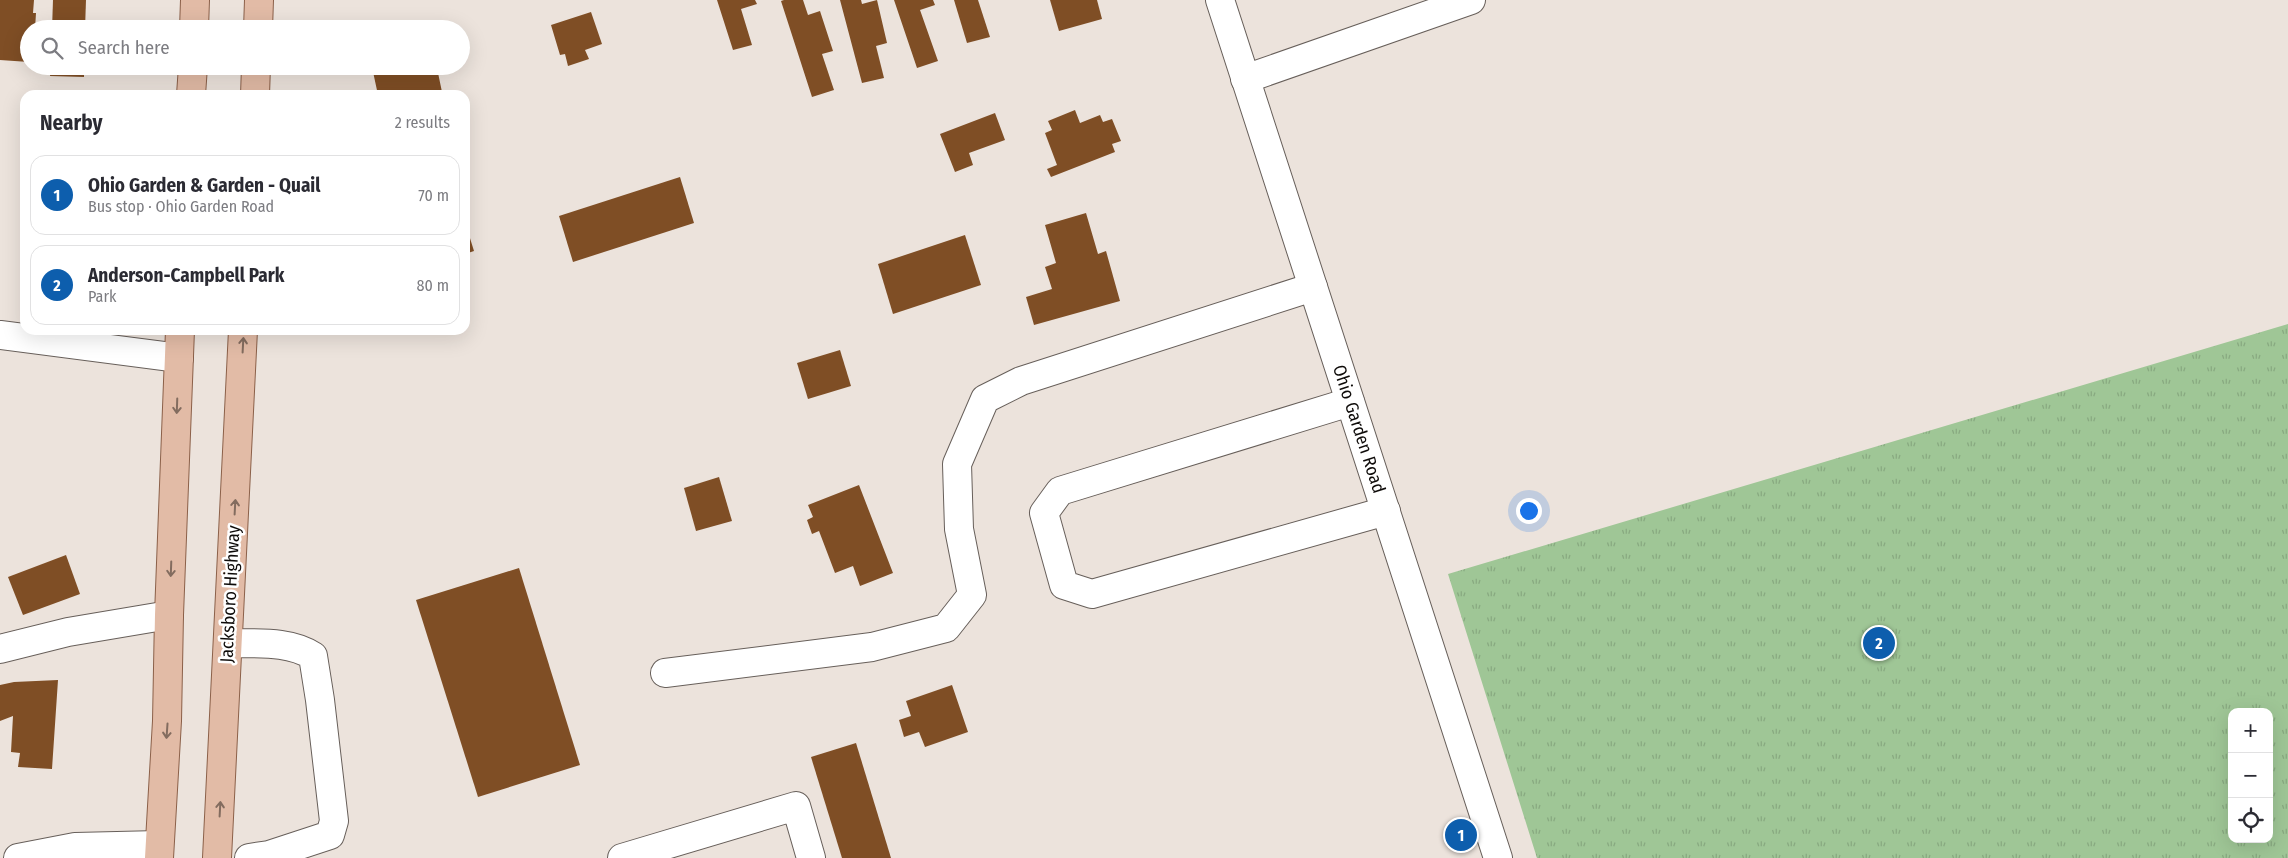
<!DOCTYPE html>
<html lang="en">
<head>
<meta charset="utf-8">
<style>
  body { margin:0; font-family:"Fira Sans Condensed",sans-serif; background:#f2f2f3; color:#2b2b33 }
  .controls { position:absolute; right:15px; bottom:15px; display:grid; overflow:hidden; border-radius:10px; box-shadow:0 5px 20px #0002 }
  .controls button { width:45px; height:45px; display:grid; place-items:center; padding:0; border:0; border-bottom:1px solid #e1e1e2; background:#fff; color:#2b2b33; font:25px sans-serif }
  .you { position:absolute; left:1528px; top:510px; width:18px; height:18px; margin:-12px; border:4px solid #fff; border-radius:50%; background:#1a73e8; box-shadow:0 0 0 8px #1a73e833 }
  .badge { display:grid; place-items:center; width:32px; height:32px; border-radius:50%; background:#0d5ead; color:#fff; font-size:16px; font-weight:700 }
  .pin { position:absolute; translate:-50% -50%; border:2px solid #fff; box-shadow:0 1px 5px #0006 }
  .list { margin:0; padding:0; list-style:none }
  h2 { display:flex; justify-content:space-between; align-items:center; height:65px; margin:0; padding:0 20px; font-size:21px }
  h2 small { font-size:16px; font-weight:400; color:#7c7c81 }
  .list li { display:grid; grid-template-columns:32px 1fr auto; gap:15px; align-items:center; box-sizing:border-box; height:80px; margin:0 10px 10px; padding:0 10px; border:1px solid #e1e1e2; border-radius:15px }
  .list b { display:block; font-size:19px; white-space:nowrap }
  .list p { margin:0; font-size:16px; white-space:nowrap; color:#7c7c81 }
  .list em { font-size:16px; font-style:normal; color:#7c7c81 }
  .icon { flex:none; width:28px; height:28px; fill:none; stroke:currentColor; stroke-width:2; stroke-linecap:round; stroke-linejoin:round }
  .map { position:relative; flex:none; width:2288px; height:858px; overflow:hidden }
  .search { position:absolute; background:#fff; box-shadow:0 5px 20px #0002; left:20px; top:20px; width:450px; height:55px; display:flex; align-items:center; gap:12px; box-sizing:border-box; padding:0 18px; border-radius:28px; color:#7c7c81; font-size:19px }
  .panel { position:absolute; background:#fff; box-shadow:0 5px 20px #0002; left:20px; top:90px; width:450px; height:245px; border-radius:15px }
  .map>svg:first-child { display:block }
  .park { fill:url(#park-tufts); fill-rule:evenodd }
  .building { fill:#7f4e25 }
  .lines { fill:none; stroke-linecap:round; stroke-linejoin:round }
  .minor-casing { stroke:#675f5a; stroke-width:30 }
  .major-casing { stroke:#8b6049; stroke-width:30 }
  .minor { stroke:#fff; stroke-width:28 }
  .major { stroke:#e2bba6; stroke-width:28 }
  .oneway { stroke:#836c5f }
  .labels { text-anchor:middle; stroke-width:5; stroke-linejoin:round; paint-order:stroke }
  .street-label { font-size:18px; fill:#0e0b09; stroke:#fff }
</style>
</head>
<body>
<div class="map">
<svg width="2288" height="858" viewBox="0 0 2288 858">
  <defs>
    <pattern id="park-tufts" width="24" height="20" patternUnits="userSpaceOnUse" patternTransform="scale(1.25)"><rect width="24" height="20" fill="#9fc696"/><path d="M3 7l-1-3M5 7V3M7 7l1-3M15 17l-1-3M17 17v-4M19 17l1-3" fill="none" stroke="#88a980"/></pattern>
  </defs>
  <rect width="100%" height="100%" fill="#ece3dc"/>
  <path class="park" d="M2288,324V858H1537L1448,574ZM2232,712H2269V839H2232Z"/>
  <g class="building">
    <polygon points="0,0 34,0 33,13 36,13 35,29 29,29 29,62 0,60"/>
    <polygon points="53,0 86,0 85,29 52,29"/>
    <polygon points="717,0 755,0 757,4 741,9 752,45 733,50"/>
    <polygon points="784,0 803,0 808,15 820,11 833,51 822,54 834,90 812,97 781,1"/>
    <polygon points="840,0 861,0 862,4 877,0 887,43 876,46 884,78 862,83"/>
    <polygon points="894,0 933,0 935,5 920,10 938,61 917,68"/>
    <polygon points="954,0 978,0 990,37 967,43"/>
    <polygon points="1050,0 1097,0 1102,19 1059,31"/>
    <polygon points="591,12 602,44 585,50 589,59 568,66 565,54 560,55 551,25"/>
    <polygon points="51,66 84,66 84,77 50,76"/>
    <polygon points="422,66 423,71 437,68 442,92 430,95 378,95 372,67"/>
    <polygon points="1075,110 1080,123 1100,115 1103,122 1112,119 1121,141 1112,144 1115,152 1051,177 1047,169 1057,165 1045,133 1052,130 1048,121"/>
    <polygon points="995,113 1005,140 969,153 973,165 955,172 940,134"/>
    <polygon points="680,177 694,223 573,262 559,216"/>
    <polygon points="1086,213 1098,254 1106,251 1120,301 1034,325 1026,297 1052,289 1045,267 1056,263 1045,225"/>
    <polygon points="465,222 474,251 465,254"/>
    <polygon points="965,235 981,285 893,314 878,264"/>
    <polygon points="840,350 851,386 808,399 797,363"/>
    <polygon points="719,477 732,521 696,531 684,488"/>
    <polygon points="859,485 893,573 860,586 853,566 835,573 819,531 812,534 807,520 813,517 808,505"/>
    <polygon points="66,555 80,594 23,615 8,577"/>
    <polygon points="519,568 580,765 478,797 416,600"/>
    <polygon points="58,680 52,769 18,767 20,753 11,752 13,716 0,721 0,685 14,682"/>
    <polygon points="952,685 968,732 925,747 919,732 904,737 899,720 911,716 906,701"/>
    <polygon points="856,743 891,858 842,858 811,757"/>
  </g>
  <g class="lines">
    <g class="minor-casing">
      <g id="minor">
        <polyline points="1220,0 1498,858"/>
        <polyline points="1245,79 1471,0"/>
        <polyline points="0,335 179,358"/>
        <polyline points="1350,402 1060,491 1044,513 1064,585 1092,594 1386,511"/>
        <path d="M228,643C255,644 289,640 313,656L320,700L334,821L330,835L269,855L249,858"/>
        <polyline points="0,649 68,632 169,615"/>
        <polyline points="665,673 872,647 946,628 972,595 959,529 957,464 985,399 1021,381 1313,287"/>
        <polyline points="18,858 75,847 159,845"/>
        <polyline points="622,858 796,806 811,858"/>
      </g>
    </g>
    <g class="major-casing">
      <g id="major">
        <polyline points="194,29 195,0"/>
        <polyline points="258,29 259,0"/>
        <polyline points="191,95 193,66"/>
        <polyline points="255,95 256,66"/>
        <polyline points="159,858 167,721 169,615 180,330"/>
        <polyline points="217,858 243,330"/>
      </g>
    </g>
    <use href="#minor" class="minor"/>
    <use href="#major" class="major"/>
  </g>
  <defs><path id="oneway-shaft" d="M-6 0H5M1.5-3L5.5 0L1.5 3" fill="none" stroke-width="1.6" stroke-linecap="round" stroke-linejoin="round" transform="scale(1.25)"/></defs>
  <g class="oneway">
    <use href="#oneway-shaft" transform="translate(243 345) rotate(-87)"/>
    <use href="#oneway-shaft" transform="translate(177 406) rotate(92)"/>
    <use href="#oneway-shaft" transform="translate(235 507) rotate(-87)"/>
    <use href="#oneway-shaft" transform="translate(171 569) rotate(92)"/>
    <use href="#oneway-shaft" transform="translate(167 731) rotate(94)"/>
    <use href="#oneway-shaft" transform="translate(220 809) rotate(-87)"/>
  </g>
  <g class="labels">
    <g class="street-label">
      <text transform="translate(1359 429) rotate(72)" y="6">Ohio Garden Road</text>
      <text transform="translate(230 594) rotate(-87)" y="6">Jacksboro Highway</text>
    </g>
  </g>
</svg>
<div class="controls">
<button>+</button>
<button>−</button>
<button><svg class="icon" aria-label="locate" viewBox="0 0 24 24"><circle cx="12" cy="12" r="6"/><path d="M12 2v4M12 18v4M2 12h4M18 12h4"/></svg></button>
</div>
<div class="you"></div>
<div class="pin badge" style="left:1461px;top:835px">1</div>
<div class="pin badge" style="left:1879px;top:643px">2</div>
<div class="search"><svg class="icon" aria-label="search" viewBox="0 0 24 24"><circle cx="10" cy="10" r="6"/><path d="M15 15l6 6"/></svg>Search here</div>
<section class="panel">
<h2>Nearby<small>2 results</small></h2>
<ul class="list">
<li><span class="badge">1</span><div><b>Ohio Garden &amp; Garden - Quail</b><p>Bus stop · Ohio Garden Road</p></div><em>70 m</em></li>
<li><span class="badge">2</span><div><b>Anderson-Campbell Park</b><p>Park</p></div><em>80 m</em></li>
</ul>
</section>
</div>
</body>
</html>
